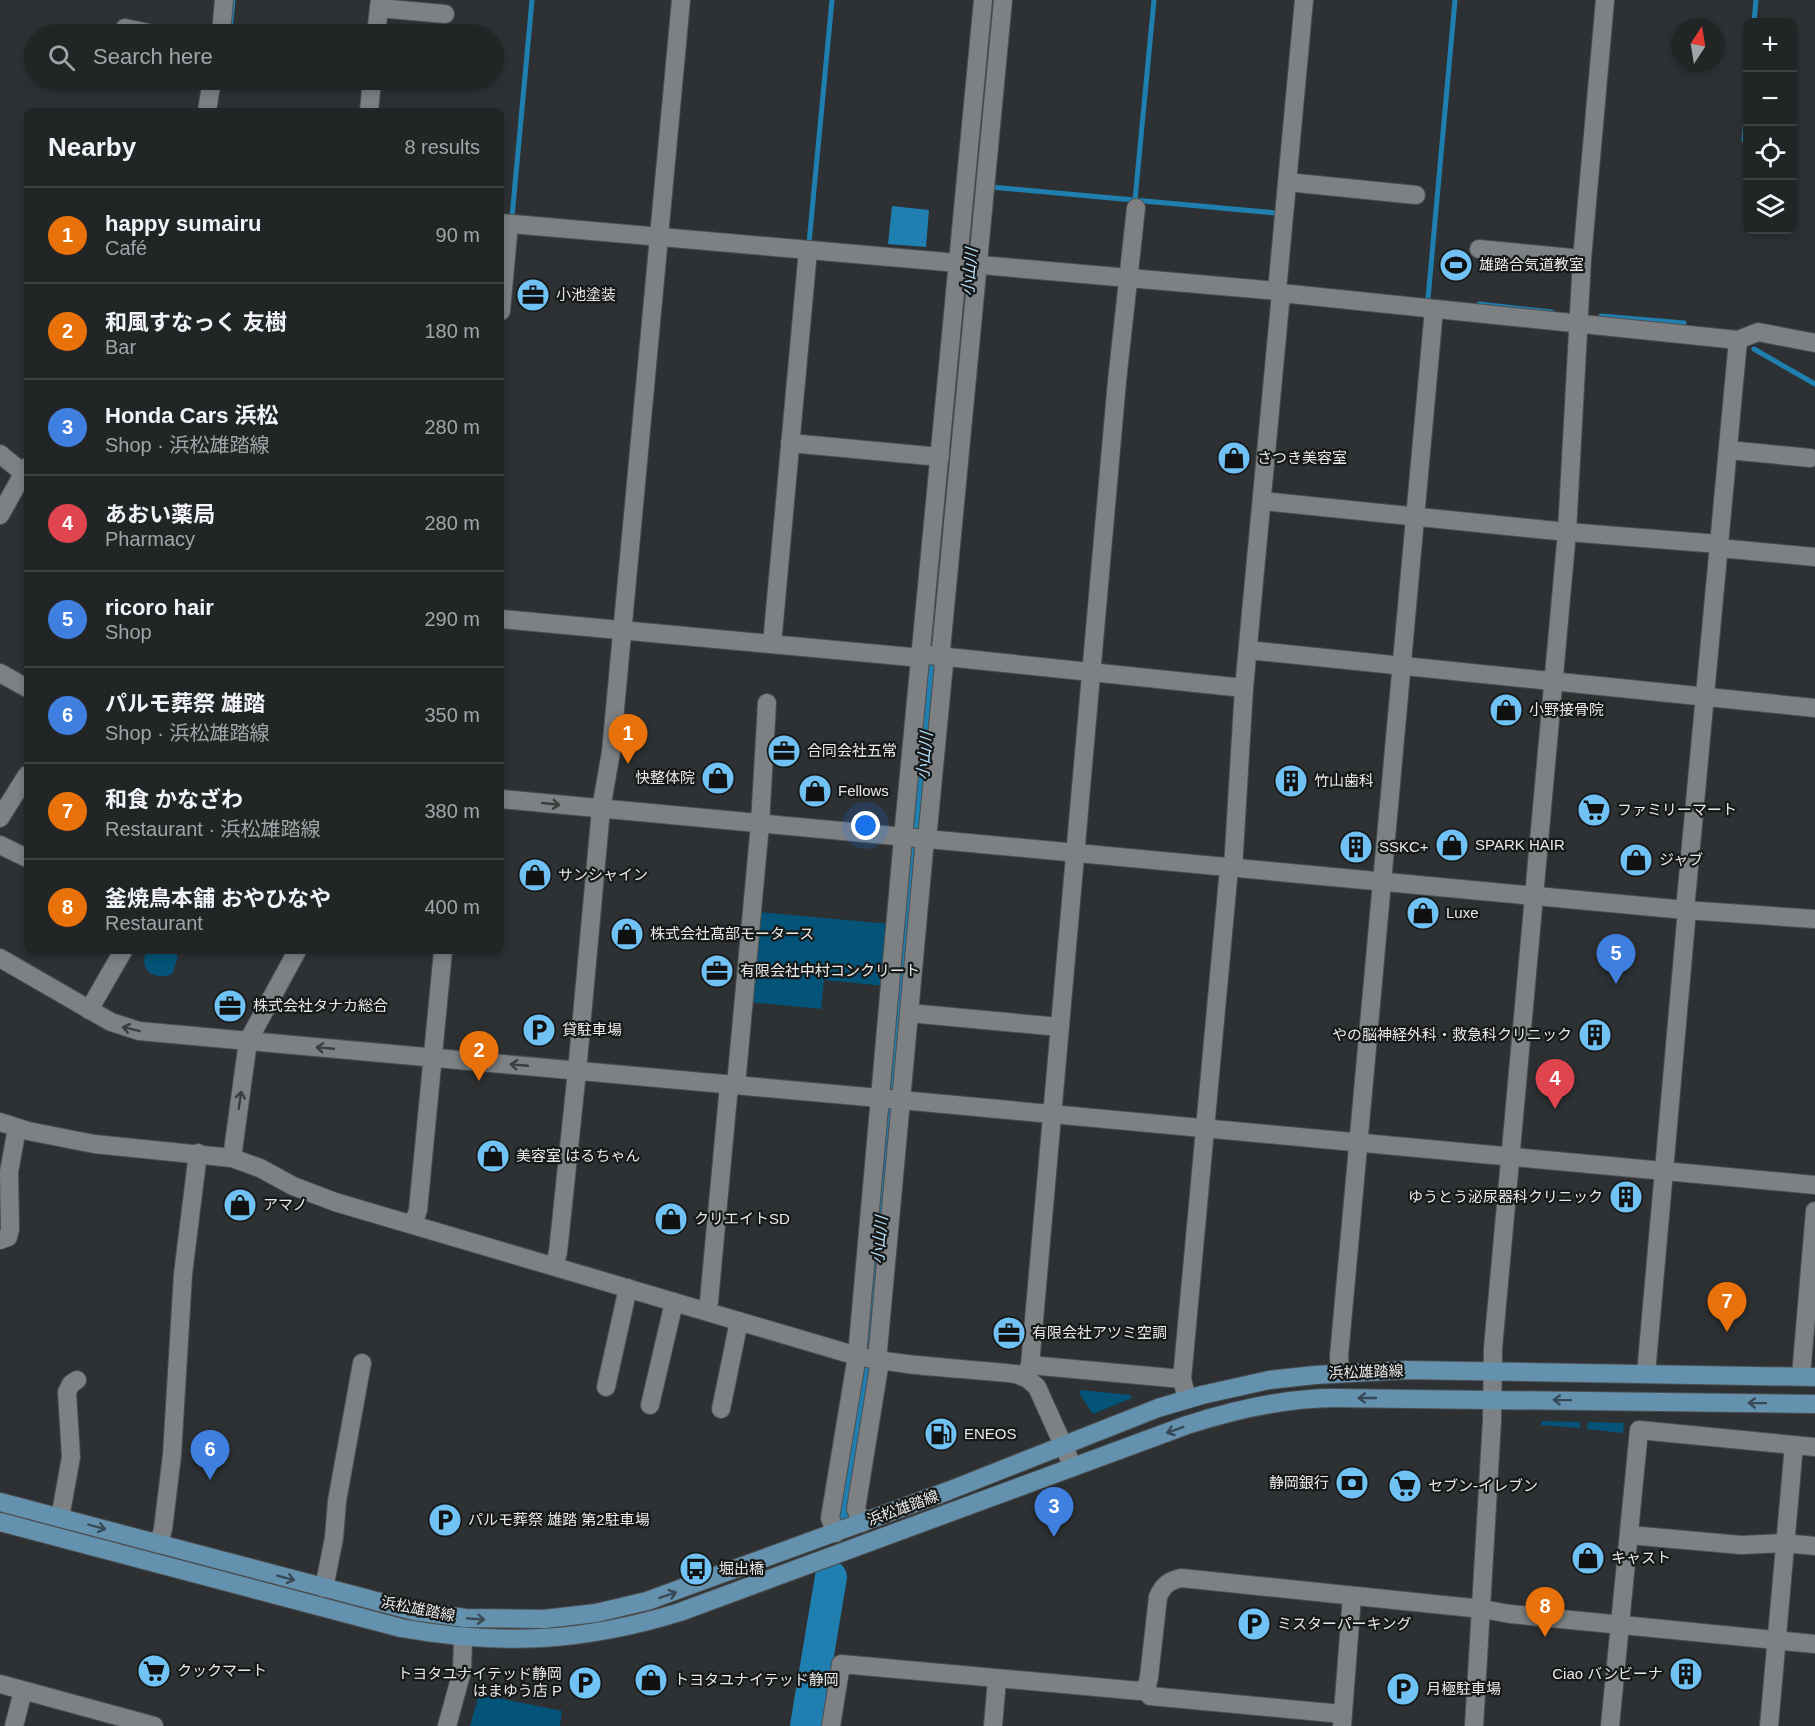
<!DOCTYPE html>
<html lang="en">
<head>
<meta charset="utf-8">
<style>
  body { margin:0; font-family:Arial,"Noto Sans JP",sans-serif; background:#2a2d2e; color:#f1f3f6 }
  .controls { position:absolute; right:18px; top:18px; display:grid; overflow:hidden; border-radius:9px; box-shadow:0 3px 9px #0003 }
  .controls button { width:54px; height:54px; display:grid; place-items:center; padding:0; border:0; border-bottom:2px solid #3f4243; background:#222526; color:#f1f3f6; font:30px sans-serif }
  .compass { position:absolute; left:1671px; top:18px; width:54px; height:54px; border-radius:50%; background:#222526; box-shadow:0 3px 9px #0003; rotate:12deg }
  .you { position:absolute; left:866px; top:826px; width:21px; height:21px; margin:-15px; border:4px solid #fff; border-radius:50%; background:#1a73e8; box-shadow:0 0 0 9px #1a73e833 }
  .badge { display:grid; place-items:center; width:39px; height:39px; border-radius:50%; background:#70c2f4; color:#fff; font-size:20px; font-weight:700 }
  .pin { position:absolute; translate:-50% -50px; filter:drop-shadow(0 2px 3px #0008) }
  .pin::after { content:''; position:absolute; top:32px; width:21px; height:18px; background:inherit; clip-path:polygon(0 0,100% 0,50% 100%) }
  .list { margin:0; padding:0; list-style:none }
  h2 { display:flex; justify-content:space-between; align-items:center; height:78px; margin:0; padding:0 24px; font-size:26px }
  h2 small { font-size:20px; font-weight:400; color:#a2a5a7 }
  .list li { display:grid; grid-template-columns:39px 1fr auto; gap:18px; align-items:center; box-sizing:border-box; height:96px; padding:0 24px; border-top:2px solid #3f4243 }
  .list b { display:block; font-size:22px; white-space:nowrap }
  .list p { margin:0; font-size:20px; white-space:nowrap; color:#a2a5a7 }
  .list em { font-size:20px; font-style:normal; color:#a2a5a7 }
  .icon { flex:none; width:33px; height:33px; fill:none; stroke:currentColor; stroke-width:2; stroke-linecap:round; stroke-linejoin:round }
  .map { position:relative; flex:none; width:1815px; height:1726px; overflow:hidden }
  .search { position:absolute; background:#222526; box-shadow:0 3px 9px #0003; left:24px; top:24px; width:480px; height:66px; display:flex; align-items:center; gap:15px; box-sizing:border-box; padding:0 21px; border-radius:33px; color:#a2a5a7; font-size:22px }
  .panel { position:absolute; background:#222526; box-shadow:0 3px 9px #0003; left:24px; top:108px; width:480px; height:846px; border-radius:9px }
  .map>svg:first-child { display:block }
  .green { fill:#045378 }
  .water { fill:#1f7fb1 }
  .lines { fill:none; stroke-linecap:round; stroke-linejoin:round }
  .stream { stroke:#1f7fb1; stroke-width:5 }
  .river { stroke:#1f7fb1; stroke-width:32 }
  .minor-casing { stroke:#4c4f51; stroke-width:20 }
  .major-casing { stroke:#4c4f51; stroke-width:20 }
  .minor { stroke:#7d8183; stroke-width:18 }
  .major { stroke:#6492ae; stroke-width:18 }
  .oneway { stroke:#3b3d3e }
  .oneway2 { stroke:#364955 }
  .labels { text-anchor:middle; stroke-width:4.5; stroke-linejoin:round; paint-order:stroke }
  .poi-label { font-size:15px; fill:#e7e9ea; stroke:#171919; text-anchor:start }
  .street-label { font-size:15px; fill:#e7e9ea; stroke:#171919 }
  .water-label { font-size:16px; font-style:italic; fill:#b8e1fd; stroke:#171919 }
</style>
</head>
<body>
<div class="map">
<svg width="1815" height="1726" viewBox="0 0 1815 1726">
  <rect width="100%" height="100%" fill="#2e3133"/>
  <g class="green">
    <polygon points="758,912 890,924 885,986 824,980 821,1009 750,1002"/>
    <path d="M147,951H175L178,957L172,974C155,981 137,970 147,951Z"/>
    <polygon points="1081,1390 1130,1395 1132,1398 1093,1414 1079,1393"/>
    <polygon points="1541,1421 1580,1422 1580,1428 1541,1425"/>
    <polygon points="1588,1422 1624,1423 1623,1433 1587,1429"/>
    <polygon points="479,1694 562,1711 560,1726 470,1726"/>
  </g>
  <polygon class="water" points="892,206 929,210 926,247 888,244"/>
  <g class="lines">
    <g class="stream">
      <polyline points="1754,22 1756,0"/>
      <polyline points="230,30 233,0"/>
      <polyline points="1744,140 1748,97"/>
      <polyline points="991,187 1276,213"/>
      <polyline points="1135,200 1154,0"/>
      <polyline points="512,217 532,0"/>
      <polyline points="809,243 832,0"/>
      <polyline points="1428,299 1455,0"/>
      <polyline points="1479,304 1552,312"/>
      <polyline points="1601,316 1684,323"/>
      <polyline points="1754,349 1815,384"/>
    </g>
    <g class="river">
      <polyline points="842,1510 869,1345 935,622"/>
      <polyline points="806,1726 831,1577"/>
    </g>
    <g class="minor-casing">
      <g id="minor">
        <polyline points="379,8 445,14"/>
        <polyline points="125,28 153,34"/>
        <polyline points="221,34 224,0"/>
        <polyline points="376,34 380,0"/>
        <polyline points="207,111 212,80"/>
        <polyline points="369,111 372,80"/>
        <polyline points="1287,182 1416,195"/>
        <polyline points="501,223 1277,291"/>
        <polyline points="1479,249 1582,259"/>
        <polyline points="1281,293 1738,340 1758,332 1815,343"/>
        <polyline points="501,311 509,224"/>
        <polyline points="790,443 940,457"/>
        <polyline points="1728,450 1810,458"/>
        <polyline points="0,454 27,476"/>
        <polyline points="1262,501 1567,532 1719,544"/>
        <polyline points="0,515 27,467"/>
        <polyline points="1719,548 1815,557"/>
        <polyline points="501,619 911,657 928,655 1244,688"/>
        <polyline points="772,644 808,250"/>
        <polyline points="1248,650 1815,708"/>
        <polyline points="0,673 27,688"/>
        <polyline points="501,799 1685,910 1815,919"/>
        <polyline points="0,818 27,775"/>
        <polyline points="0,845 27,858"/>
        <polyline points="1233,868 1244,688 1281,293 1277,291 1304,0"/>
        <polyline points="1685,910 1738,340"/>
        <polyline points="0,958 111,1022 139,1031 901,1100 1815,1185"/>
        <polyline points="89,1010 123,951"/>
        <polyline points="909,1013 1060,1027"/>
        <polyline points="736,1085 760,824 767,703"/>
        <path d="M0,1122L28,1131L94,1144L232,1158L260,1168L293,1186L335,1202L857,1356C909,1367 963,1368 1016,1374L1028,1379L1037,1387L1073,1467"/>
        <polyline points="232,1158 248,1041 297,951"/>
        <polyline points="413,1225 418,1210 443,951"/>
        <polyline points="0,1240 8,1237 10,1229 9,1172 17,1128"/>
        <polyline points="554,1266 558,1252 577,1071 601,809 611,752 681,0"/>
        <polyline points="706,1311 709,1301 729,1085"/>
        <polyline points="877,1361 924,850 928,829 944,664 941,650 1003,0"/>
        <polyline points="1030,1365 1182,1379"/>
        <polyline points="1340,1373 1339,1356 1434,309"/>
        <polyline points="1646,1374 1687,910"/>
        <polyline points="1801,1376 1815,1211"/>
        <polyline points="1025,1377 1030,1365 1117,381 1136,208"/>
        <polyline points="606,1387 628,1288"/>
        <polyline points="1187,1399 1182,1379 1229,868"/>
        <polyline points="650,1405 674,1302"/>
        <polyline points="721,1409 739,1321"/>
        <polyline points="60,1518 71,1457 67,1392 71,1384 77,1380"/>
        <polyline points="862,1523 856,1509 880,1361"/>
        <polyline points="836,1533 830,1518 857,1356 904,827 983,0"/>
        <polyline points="1629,1535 1741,1545 1785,1543 1815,1546"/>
        <polyline points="159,1544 163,1529 172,1455 183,1274 198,1153"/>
        <polyline points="324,1588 334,1538 337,1501 362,1363"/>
        <polyline points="0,1684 154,1726"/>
        <polyline points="1144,1688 1150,1696 1342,1714"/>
        <polyline points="14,1726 23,1691"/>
        <polyline points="447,1726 462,1671 463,1638"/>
        <path d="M831,1726L841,1664L1140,1691L1147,1686L1149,1677L1158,1597C1163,1585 1169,1581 1181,1578L1482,1609L1510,1614L1815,1644"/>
        <polyline points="993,1726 997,1679"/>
        <polyline points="1342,1726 1352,1596"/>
        <polyline points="1474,1726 1492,1420 1493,1348 1567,532 1582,259 1605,0"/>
        <polyline points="1610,1726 1639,1430 1815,1447"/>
        <polyline points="1769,1726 1794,1445"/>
      </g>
    </g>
    <g class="major-casing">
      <g id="major">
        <polyline points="0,1502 414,1611 465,1618 544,1619 596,1613 647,1601 948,1491 1158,1408 1202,1395 1269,1380 1315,1375 1406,1370 1815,1377"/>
        <path d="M0,1522L401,1628C501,1646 583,1642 680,1612L1187,1425C1234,1410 1285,1398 1335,1398L1815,1404"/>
      </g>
    </g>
    <use href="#minor" class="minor"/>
    <use href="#major" class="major"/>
  </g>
  <defs><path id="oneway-shaft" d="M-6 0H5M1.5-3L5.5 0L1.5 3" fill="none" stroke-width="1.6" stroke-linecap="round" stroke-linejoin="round" transform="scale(1.5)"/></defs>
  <g class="oneway">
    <use href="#oneway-shaft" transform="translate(551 804) rotate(6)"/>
    <use href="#oneway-shaft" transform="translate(131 1029) rotate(-166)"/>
    <use href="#oneway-shaft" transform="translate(325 1048) rotate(-175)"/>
    <use href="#oneway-shaft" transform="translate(519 1065) rotate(-175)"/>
    <use href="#oneway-shaft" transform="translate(240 1100) rotate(-82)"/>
  </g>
  <g class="oneway2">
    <use href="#oneway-shaft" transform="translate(1367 1398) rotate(-180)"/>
    <use href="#oneway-shaft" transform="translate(1562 1400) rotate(-179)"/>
    <use href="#oneway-shaft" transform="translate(1757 1403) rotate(-179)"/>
    <use href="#oneway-shaft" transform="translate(1175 1430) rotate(160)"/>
    <use href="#oneway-shaft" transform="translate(97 1527) rotate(15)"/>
    <use href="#oneway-shaft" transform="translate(286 1578) rotate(15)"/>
    <use href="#oneway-shaft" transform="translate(668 1595) rotate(-18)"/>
    <use href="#oneway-shaft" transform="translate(476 1619) rotate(4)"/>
  </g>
  <defs>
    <g id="stadium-disc" transform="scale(1.725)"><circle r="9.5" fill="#70c2f4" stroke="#171919"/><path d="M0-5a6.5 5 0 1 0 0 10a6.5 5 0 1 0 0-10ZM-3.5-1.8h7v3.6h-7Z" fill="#111"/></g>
    <g id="office-disc" transform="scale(1.725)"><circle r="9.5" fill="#70c2f4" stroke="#171919"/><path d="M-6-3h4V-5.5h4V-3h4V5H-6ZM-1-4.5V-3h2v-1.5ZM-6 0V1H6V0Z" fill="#111"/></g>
    <g id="shop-disc" transform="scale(1.725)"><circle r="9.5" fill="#70c2f4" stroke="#171919"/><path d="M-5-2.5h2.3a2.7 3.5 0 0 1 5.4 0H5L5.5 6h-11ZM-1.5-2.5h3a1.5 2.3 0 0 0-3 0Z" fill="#111"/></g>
    <g id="building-disc" transform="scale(1.725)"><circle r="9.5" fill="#70c2f4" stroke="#171919"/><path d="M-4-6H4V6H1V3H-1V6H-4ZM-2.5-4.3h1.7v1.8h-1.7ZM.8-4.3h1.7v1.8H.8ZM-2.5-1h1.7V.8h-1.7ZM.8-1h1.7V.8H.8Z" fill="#111"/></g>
    <g id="supermarket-disc" transform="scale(1.725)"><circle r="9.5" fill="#70c2f4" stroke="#171919"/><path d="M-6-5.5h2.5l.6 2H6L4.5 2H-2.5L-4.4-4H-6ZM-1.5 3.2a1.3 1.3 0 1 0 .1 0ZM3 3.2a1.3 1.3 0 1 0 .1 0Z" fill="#111"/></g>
    <g id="parking-disc" transform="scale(1.725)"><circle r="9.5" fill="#70c2f4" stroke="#171919"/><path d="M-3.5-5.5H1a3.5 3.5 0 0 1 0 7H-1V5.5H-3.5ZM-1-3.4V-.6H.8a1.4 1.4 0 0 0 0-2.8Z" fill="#111"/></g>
    <g id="fuel-disc" transform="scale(1.725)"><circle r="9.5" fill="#70c2f4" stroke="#171919"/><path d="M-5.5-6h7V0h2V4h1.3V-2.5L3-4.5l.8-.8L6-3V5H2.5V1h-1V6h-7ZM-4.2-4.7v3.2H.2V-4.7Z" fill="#111"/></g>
    <g id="bank-disc" transform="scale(1.725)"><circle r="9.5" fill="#70c2f4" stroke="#171919"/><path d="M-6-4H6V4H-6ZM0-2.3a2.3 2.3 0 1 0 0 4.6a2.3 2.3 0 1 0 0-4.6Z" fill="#111"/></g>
    <g id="bus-disc" transform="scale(1.725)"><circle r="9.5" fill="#70c2f4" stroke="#171919"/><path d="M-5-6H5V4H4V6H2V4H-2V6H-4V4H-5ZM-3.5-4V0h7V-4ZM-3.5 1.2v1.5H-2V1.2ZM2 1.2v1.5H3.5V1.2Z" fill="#111"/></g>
  </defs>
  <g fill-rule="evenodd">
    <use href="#stadium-disc" x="1456" y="265"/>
    <use href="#office-disc" x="533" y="295"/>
    <use href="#shop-disc" x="1234" y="458"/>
    <use href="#shop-disc" x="1506" y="710"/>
    <use href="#office-disc" x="784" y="751"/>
    <use href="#shop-disc" x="718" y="778"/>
    <use href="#building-disc" x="1291" y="781"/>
    <use href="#shop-disc" x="815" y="791"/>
    <use href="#supermarket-disc" x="1594" y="810"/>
    <use href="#shop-disc" x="1452" y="845"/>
    <use href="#building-disc" x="1356" y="847"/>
    <use href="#shop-disc" x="1636" y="860"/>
    <use href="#shop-disc" x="535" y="875"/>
    <use href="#shop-disc" x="1423" y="913"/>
    <use href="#shop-disc" x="627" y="934"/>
    <use href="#office-disc" x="717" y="971"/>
    <use href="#office-disc" x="230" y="1006"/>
    <use href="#parking-disc" x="539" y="1030"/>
    <use href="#building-disc" x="1595" y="1035"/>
    <use href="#shop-disc" x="493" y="1156"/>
    <use href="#building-disc" x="1626" y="1197"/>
    <use href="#shop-disc" x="240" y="1205"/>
    <use href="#shop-disc" x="671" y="1219"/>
    <use href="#office-disc" x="1009" y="1333"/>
    <use href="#fuel-disc" x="941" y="1434"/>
    <use href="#bank-disc" x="1352" y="1483"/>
    <use href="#supermarket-disc" x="1405" y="1486"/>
    <use href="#parking-disc" x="445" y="1520"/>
    <use href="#shop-disc" x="1588" y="1558"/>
    <use href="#bus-disc" x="696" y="1569"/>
    <use href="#parking-disc" x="1254" y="1624"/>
    <use href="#supermarket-disc" x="154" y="1671"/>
    <use href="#building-disc" x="1686" y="1674"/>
    <use href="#shop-disc" x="651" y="1680"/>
    <use href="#parking-disc" x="585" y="1683"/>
    <use href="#parking-disc" x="1403" y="1689"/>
  </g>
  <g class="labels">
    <g class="poi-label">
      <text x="1479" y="270">雄踏合気道教室</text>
      <text x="556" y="300">小池塗装</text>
      <text x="1257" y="463">さつき美容室</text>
      <text x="1529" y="715">小野接骨院</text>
      <text x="807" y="756">合同会社五常</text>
      <text x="695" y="783" text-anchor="end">快整体院</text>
      <text x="1314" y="786">竹山歯科</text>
      <text x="838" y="796">Fellows</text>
      <text x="1617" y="815">ファミリーマート</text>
      <text x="1475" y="850">SPARK HAIR</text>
      <text x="1379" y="852">SSKC+</text>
      <text x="1659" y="865">ジャブ</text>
      <text x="558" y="880">サンシャイン</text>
      <text x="1446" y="918">Luxe</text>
      <text x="650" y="939">株式会社髙部モータース</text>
      <text x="740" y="976">有限会社中村コンクリート</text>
      <text x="253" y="1011">株式会社タナカ総合</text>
      <text x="562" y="1035">貸駐車場</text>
      <text x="1572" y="1040" text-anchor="end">やの脳神経外科・救急科クリニック</text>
      <text x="516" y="1161">美容室 はるちゃん</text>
      <text x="1603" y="1202" text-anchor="end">ゆうとう泌尿器科クリニック</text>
      <text x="263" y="1210">アマノ</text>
      <text x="694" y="1224">クリエイトSD</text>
      <text x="1032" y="1338">有限会社アツミ空調</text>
      <text x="964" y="1439">ENEOS</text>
      <text x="1329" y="1488" text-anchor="end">静岡銀行</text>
      <text x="1428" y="1491">セブン-イレブン</text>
      <text x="468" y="1525">パルモ葬祭 雄踏 第2駐車場</text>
      <text x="1611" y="1563">キャスト</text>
      <text x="719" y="1574">堀出橋</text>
      <text x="1277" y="1629">ミスターパーキング</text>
      <text x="177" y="1676">クックマート</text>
      <text x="562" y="1679" text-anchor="end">トヨタユナイテッド静岡<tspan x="562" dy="17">はまゆう店 P</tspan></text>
      <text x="1663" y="1679" text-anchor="end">Ciao バンビーナ</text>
      <text x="674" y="1685">トヨタユナイテッド静岡</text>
      <text x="1426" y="1694">月極駐車場</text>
    </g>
    <g class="street-label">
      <text transform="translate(1366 1372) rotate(-2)" y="5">浜松雄踏線</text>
      <text transform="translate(903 1508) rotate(-20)" y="5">浜松雄踏線</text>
      <text transform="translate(418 1609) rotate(11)" y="5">浜松雄踏線</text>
    </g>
    <g class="water-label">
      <text transform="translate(969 272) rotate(-85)" y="6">小山川</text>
      <text transform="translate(924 756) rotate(-85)" y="6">小山川</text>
      <text transform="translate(879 1240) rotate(-85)" y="6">小山川</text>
    </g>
  </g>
</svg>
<div class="controls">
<button>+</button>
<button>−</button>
<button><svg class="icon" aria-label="locate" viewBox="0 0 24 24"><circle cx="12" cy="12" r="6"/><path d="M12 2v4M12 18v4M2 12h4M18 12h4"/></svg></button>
<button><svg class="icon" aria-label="layers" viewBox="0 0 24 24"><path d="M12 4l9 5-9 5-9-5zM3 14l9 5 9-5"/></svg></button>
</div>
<svg class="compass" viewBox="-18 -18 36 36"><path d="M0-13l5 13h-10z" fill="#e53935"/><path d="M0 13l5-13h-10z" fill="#a2a5a7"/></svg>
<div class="you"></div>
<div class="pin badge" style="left:628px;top:764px;background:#e8710a">1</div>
<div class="pin badge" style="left:479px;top:1081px;background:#e8710a">2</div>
<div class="pin badge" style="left:1054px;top:1537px;background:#3f7fe0">3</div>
<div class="pin badge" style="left:1555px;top:1109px;background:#e0444e">4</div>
<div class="pin badge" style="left:1616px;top:984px;background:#3f7fe0">5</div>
<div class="pin badge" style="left:210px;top:1480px;background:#3f7fe0">6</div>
<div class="pin badge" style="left:1727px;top:1332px;background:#e8710a">7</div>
<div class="pin badge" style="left:1545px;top:1637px;background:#e8710a">8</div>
<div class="search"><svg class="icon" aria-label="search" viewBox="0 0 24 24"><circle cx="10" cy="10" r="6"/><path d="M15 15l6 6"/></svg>Search here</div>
<section class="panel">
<h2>Nearby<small>8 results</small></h2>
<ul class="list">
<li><span class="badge" style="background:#e8710a">1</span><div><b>happy sumairu</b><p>Café</p></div><em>90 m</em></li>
<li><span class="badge" style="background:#e8710a">2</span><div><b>和風すなっく 友樹</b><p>Bar</p></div><em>180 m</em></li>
<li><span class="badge" style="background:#3f7fe0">3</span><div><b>Honda Cars 浜松</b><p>Shop · 浜松雄踏線</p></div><em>280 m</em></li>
<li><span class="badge" style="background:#e0444e">4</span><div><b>あおい薬局</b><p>Pharmacy</p></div><em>280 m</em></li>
<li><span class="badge" style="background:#3f7fe0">5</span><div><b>ricoro hair</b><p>Shop</p></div><em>290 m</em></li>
<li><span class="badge" style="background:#3f7fe0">6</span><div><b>パルモ葬祭 雄踏</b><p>Shop · 浜松雄踏線</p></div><em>350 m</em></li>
<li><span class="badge" style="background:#e8710a">7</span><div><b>和食 かなざわ</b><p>Restaurant · 浜松雄踏線</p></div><em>380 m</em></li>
<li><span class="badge" style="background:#e8710a">8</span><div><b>釜焼鳥本舗 おやひなや</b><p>Restaurant</p></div><em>400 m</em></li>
</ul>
</section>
</div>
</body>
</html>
